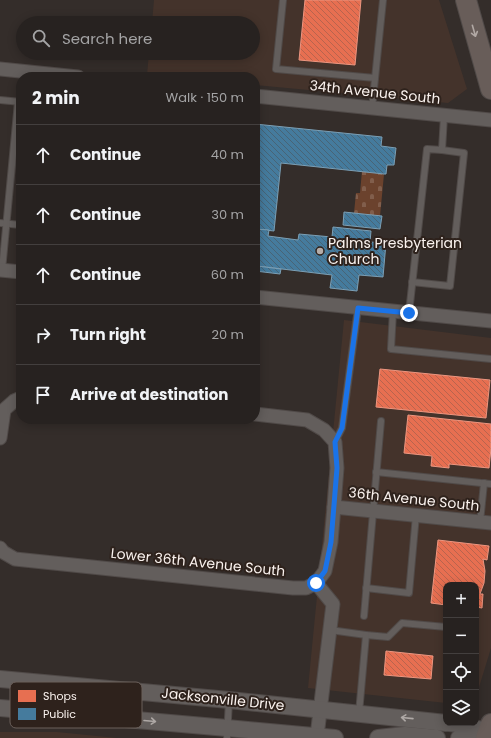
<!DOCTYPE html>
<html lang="en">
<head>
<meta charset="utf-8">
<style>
  body { margin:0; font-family:Poppins,sans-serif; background:#2f2a29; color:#f1f3f6 }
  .controls { position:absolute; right:12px; bottom:12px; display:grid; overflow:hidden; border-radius:8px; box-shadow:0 2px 10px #0003 }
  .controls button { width:36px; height:36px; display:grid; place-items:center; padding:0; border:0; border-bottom:1px solid #433f3e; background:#272220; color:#f1f3f6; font:20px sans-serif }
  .stop { position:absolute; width:12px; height:12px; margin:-9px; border:3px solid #1a73e8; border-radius:50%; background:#fff }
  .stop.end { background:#1a73e8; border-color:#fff; box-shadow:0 1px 4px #0008 }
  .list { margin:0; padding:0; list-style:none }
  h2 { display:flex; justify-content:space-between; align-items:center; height:52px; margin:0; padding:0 16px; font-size:17px }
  h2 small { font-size:13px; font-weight:400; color:#a4a4a5 }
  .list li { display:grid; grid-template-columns:26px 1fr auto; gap:12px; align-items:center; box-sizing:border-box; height:60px; padding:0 16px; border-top:1px solid #433f3e }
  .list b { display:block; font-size:15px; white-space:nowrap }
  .list em { font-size:13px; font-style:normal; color:#a4a4a5 }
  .icon { flex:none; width:22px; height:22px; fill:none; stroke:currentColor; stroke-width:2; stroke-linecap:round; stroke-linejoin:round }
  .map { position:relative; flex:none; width:491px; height:738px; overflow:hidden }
  .search { position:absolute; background:#272220; box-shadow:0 2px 10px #0003; left:16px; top:16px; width:244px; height:44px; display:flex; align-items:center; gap:10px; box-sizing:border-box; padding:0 14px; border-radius:22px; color:#a4a4a5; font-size:15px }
  .panel { position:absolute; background:#272220; box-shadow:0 2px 10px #0003; left:16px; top:72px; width:244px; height:352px; border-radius:16px }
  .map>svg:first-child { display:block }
  .built { fill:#44332b }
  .cemetery { fill:url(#cemetery-stones) }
  .shops { fill:url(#shops-back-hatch); stroke:#ed9680 }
  .public { fill:url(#public-back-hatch); stroke:#7b9fb5 }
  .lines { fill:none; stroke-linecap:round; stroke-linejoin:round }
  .service-casing { stroke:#504a48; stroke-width:8 }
  .minor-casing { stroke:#504a48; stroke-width:15 }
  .tertiary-casing { stroke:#504a48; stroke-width:18 }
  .primary-casing { stroke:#504a48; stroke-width:22 }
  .service { stroke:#635e5c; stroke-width:6 }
  .minor { stroke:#635e5c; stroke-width:13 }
  .tertiary { stroke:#635e5c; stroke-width:16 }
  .primary { stroke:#685d59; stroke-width:20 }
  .oneway { stroke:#b1a8a4 }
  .oneway2 { stroke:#aea8a5 }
  .route { stroke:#1a73e8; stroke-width:5 }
  .poi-dot { fill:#b5ada9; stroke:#2e221c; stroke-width:1.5 }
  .labels { text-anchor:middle; stroke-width:4; stroke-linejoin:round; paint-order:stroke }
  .street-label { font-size:14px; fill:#faf2ee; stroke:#2e221c }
  .poi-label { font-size:14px; fill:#faf2ee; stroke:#2e221c; text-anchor:start }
  .key { fill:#2e221c; stroke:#6b605b; stroke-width:1 }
  .key-label { font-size:11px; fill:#faf2ee }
</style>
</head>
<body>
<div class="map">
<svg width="491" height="738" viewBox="0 0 491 738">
  <defs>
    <pattern id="cemetery-stones" width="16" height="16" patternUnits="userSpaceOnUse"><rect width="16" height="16" fill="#6b422d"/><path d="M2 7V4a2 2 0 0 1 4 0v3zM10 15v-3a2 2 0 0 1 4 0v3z" fill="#815e4c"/></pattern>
    <pattern id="shops-back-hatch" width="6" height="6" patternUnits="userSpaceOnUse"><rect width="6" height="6" fill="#e76f51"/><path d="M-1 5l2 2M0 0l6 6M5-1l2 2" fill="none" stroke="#b8644e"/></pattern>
    <pattern id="public-back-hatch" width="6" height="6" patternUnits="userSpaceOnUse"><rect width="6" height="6" fill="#457b9d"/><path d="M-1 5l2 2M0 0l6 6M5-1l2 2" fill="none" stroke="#486476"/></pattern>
  </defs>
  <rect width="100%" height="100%" fill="#342d2a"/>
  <g class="built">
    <polygon points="154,0 439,0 467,89 448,103 255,85 255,77 170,77 147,75 149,53 253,53 253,23 152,23"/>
    <polygon points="344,320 491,338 491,648 476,697 476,585 446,585 446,703 308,688"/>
    <polygon points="0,732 57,732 117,738 0,738"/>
  </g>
  <polygon class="cemetery" points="362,171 384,174 380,216 354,213 356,193 360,193"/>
  <g class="shops">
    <polygon points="305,0 361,0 355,65 299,60"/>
    <polygon points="380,369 490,380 486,418 376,407"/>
    <polygon points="408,415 491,424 491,448 489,468 449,464 449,468 431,466 432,456 404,453"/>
    <polygon points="438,540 489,546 487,560 483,559 485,571 484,583 480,594 483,594 482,608 476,607 476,585 446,585 446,605 431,603"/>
    <polygon points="386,651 433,656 431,679 384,675"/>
  </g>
  <g class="public">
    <polygon points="255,124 382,137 381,146 396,148 394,165 387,165 386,174 384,174 281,163 274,231 255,229"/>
    <polygon points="344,212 382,216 380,229 343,225"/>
    <polygon points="333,227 371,231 370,242 386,243 383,277 359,275 357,291 330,288 332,275 257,266 258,260 255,259 255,229 269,230 268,236 298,240 299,234 332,237"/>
    <polygon points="255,259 258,260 257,266 281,269 280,274 255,271"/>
  </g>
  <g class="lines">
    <g class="service-casing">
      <g id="service">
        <polyline points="283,0 276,69 375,78"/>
        <polyline points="0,100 21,102"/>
        <polyline points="372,108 383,0"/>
        <polyline points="0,223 21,225"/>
        <polyline points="2,270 18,102"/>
        <polyline points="412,282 450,286 464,153 442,150"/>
        <polyline points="393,311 391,349 491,359"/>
        <polyline points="409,313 427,149 442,150 444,116"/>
        <polyline points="335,442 342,428 358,308"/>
        <polyline points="376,472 491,484"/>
        <polyline points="480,522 484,483"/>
        <polyline points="366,588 409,593 416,515"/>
        <polyline points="364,616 381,421"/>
        <polyline points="330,630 366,635 388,637 402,623 446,627"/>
        <polyline points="359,713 366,635"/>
        <polyline points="227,738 229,700"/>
      </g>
    </g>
    <g class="minor-casing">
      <g id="minor">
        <polyline points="0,69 78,77"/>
        <polyline points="255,96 491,120"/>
        <polyline points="0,270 21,272"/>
        <polyline points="255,297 491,321"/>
        <polyline points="0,438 4,410 14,401 21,398"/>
        <polyline points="334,507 491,523"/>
        <polyline points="0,548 3,552 15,559 293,588 306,588 316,583 325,571 331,542 334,507 337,468 335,442 324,430 307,420 255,414"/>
        <polyline points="316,583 333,604 317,736"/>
      </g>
    </g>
    <g class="tertiary-casing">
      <g id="tertiary">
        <polyline points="0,679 229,700 446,723"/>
        <polyline points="0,708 227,728 335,738"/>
        <polyline points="449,723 459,724 489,732"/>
        <polyline points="378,738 405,735 437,738"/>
        <polyline points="459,738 468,737 486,733"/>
      </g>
    </g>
    <g class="primary-casing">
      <g id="primary">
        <polyline points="466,0 491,89"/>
        <polyline points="486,738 491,724"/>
      </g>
    </g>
    <use href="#service" class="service"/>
    <use href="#minor" class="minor"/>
    <use href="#tertiary" class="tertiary"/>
    <use href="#primary" class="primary"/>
  </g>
  <defs><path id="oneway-shaft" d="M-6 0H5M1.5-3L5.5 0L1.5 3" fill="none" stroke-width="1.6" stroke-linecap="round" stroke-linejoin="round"/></defs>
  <use class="oneway" href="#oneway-shaft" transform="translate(474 31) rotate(74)"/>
  <g class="oneway2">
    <use href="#oneway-shaft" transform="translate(407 718) rotate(-174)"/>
    <use href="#oneway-shaft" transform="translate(150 721) rotate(5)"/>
  </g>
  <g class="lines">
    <polyline class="route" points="316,583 325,571 331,542 337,468 335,442 342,428 358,308 409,313"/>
  </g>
  <circle class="poi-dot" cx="320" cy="251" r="4"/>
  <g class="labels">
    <g class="street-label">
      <text transform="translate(375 92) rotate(6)" y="5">34th Avenue South</text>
      <text transform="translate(414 499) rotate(6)" y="5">36th Avenue South</text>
      <text transform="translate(198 562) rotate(6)" y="5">Lower 36th Avenue South</text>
      <text transform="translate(223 699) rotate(6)" y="5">Jacksonville Drive</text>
    </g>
    <g class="poi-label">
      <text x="328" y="248">Palms Presbyterian<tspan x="328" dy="16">Church</tspan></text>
    </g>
  </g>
  <rect x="10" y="682" width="132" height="46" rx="6" class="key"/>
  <rect x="18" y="690" width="18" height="12" fill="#e76f51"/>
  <rect x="18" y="708" width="18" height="12" fill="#457b9d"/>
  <g class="key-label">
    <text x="43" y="700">Shops</text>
    <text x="43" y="718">Public</text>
  </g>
</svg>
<div class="controls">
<button>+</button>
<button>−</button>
<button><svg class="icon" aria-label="locate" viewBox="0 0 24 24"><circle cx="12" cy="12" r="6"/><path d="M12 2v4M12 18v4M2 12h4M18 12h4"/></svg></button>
<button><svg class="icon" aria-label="layers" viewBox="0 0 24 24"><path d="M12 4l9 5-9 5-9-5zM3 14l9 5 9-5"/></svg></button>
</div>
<div class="stop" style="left:316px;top:583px"></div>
<div class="stop end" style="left:409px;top:313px"></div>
<div class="search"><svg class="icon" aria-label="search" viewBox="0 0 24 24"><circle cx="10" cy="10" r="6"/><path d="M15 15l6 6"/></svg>Search here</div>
<section class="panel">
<h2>2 min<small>Walk · 150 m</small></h2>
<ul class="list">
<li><svg class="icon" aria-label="ahead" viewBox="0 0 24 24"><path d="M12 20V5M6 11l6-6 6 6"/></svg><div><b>Continue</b></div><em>40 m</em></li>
<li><svg class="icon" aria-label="ahead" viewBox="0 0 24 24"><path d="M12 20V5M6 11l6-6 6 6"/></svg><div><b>Continue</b></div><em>30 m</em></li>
<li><svg class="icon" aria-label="ahead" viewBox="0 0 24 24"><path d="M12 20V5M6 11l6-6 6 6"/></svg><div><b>Continue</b></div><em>60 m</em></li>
<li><svg class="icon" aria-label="right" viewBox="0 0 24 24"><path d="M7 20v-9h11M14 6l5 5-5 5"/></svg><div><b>Turn right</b></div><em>20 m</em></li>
<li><svg class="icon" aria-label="arrive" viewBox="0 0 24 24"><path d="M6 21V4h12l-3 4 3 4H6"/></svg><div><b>Arrive at destination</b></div></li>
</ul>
</section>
</div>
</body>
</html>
